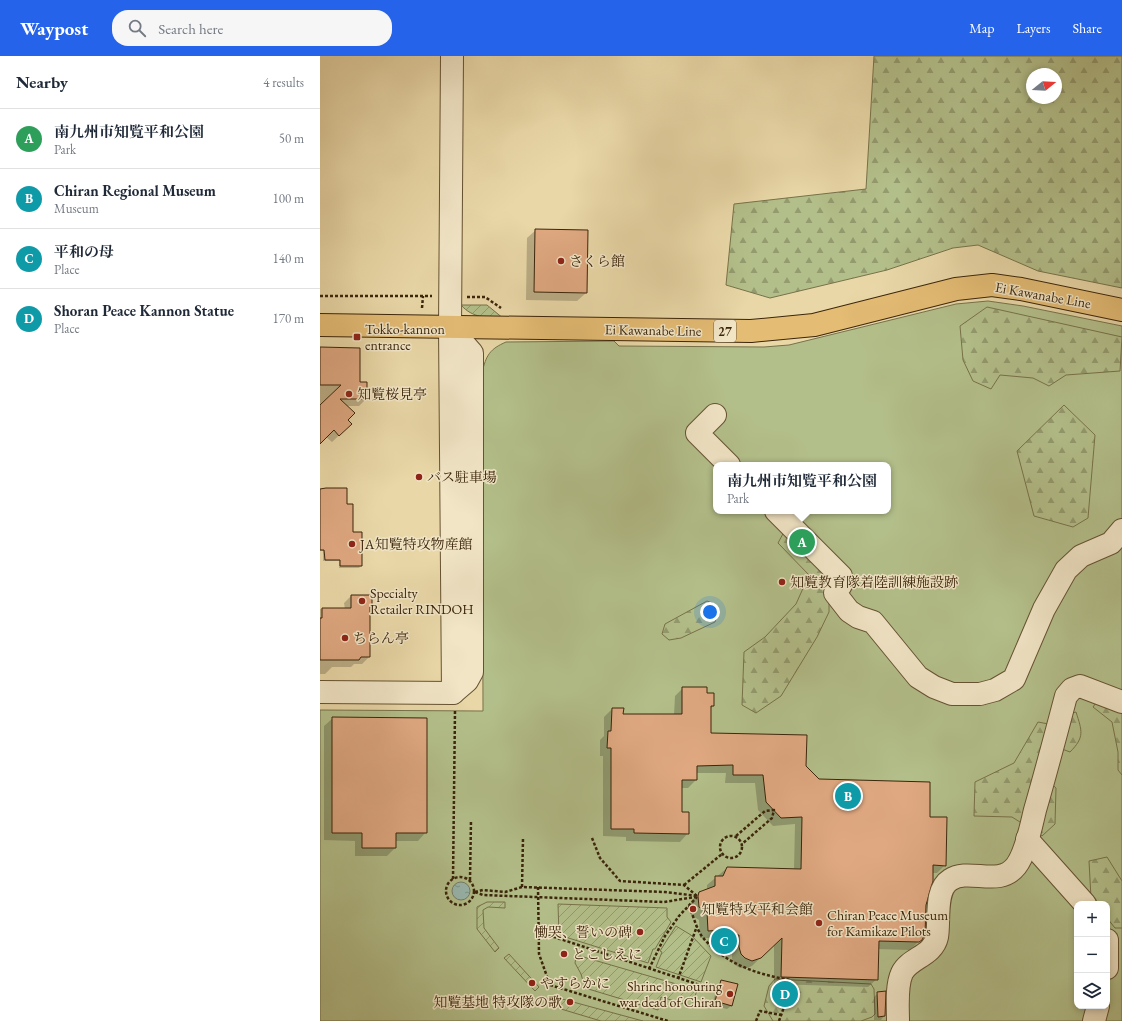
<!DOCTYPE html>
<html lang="en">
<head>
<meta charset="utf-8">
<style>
  body { margin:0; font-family:"EB Garamond","Noto Serif JP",serif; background:#f6f6f7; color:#1f2937 }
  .controls { position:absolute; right:12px; bottom:12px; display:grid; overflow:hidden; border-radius:8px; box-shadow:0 2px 6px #0003 }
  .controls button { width:36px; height:36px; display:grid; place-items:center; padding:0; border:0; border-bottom:1px solid #e0e1e3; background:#fff; color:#1f2937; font:20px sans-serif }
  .compass { position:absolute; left:706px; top:12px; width:36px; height:36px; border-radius:50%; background:#fff; box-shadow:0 2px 6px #0003; rotate:72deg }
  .you { position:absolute; left:390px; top:556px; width:14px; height:14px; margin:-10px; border:3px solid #fff; border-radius:50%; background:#1a73e8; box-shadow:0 0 0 6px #1a73e833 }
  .badge { display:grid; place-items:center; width:26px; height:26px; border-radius:50%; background:#2563eb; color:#fff; font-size:13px; font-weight:700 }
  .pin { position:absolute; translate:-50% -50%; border:2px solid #fff; box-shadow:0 1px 4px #0006 }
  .popup { position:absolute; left:393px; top:406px; width:178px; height:52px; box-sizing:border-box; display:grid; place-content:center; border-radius:8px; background:#fff; filter:drop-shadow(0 1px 3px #0005); font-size:13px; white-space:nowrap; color:#747a83 }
  .popup b { font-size:15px; color:#1f2937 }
  .popup::after { content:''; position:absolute; left:50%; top:100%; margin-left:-8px; border:8px solid transparent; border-top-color:#fff }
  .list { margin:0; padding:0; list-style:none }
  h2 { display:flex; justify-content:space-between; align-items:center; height:52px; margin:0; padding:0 16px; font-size:17px }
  h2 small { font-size:13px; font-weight:400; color:#747a83 }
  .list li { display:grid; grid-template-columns:26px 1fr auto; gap:12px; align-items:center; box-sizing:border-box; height:60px; padding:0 16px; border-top:1px solid #e0e1e3 }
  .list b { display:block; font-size:15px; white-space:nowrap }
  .list p { margin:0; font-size:13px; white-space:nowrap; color:#747a83 }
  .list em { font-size:13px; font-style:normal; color:#747a83 }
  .icon { flex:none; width:22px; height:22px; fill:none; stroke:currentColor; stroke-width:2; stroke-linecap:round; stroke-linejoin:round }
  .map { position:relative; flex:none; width:802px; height:965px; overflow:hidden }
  header { display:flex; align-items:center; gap:24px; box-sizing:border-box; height:56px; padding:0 20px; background:#2563eb; color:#fff }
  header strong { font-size:19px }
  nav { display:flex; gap:22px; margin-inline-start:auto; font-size:14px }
  .search { width:280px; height:36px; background:#f6f6f7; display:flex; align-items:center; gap:10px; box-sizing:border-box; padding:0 14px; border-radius:16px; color:#747a83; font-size:15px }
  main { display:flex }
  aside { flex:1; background:#fff }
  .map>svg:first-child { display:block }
  .green { fill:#b3bf8a; stroke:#77724a; fill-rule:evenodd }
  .forest { fill:url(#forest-firs); stroke:#77724a; fill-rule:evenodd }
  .garden { fill:url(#garden-furrows); stroke:#77724a }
  .water { fill:url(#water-ripples); stroke:#737d6d }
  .shadow { fill:#0003 }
  .building { fill:#dfa881; stroke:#3b250b }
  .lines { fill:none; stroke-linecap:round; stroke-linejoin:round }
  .minor-casing { stroke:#665232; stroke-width:24 }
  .major-casing { stroke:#3b250b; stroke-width:24 }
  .path { stroke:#3b250b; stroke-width:2.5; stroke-dasharray:3 2; stroke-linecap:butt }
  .minor { stroke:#f1e5c6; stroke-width:22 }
  .major { stroke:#e4bc74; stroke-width:22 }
  .poi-dot { fill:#8f2418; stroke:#f1e5c6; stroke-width:1.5 }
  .labels { text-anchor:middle; stroke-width:3; stroke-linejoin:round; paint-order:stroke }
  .shield { fill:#f1e5c6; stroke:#725f43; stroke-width:1 }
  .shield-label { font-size:13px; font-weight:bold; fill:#3b250b }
  .poi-label { font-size:14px; fill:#3b250b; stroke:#f1e5c6; text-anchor:start }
  .street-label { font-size:14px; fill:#3b250b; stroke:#f1e5c6 }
</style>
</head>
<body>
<header>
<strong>Waypost</strong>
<div class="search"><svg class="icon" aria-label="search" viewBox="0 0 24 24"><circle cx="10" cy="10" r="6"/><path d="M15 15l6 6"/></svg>Search here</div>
<nav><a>Map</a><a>Layers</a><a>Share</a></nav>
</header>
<main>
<aside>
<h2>Nearby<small>4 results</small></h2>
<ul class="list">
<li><span class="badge" style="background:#2e9e5b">A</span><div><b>南九州市知覧平和公園</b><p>Park</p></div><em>50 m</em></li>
<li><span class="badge" style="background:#0f9aa8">B</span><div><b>Chiran Regional Museum</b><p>Museum</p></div><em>100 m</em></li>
<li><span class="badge" style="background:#0f9aa8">C</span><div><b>平和の母</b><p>Place</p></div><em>140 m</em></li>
<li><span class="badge" style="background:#0f9aa8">D</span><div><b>Shoran Peace Kannon Statue</b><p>Place</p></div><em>170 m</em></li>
</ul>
</aside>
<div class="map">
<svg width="802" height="965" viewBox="0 0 802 965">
  <defs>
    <pattern id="forest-firs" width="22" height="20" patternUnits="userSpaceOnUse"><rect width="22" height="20" fill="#b3bf8a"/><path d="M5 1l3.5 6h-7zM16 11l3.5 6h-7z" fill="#939b6f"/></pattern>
    <pattern id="garden-furrows" width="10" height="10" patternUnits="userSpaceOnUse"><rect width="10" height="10" fill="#b3bf8a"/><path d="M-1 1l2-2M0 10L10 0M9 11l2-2" fill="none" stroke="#939b6f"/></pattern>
    <pattern id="water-ripples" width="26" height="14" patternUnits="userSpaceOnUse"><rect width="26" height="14" fill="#99b8af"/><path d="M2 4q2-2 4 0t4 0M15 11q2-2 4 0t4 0" fill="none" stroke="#7e958d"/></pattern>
  </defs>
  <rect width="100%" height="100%" fill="#e9d7a7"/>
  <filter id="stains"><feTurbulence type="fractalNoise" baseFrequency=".005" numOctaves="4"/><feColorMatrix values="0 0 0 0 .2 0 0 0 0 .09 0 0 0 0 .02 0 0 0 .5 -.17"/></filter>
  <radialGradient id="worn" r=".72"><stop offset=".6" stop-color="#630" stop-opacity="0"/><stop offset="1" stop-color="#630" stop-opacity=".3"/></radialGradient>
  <path class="green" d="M668,245L703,250L802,270V965H0V654L163,655L162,317C166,299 170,293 186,286L294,285L299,290L444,291L469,289L636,248ZM396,409H568V455H396ZM757,848H787V950H757Z"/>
  <g class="forest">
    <path d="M554,0H802V232L718,215L658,189L633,192L567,214L450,242L406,229L414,148L546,133ZM712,18H736V42H712Z"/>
    <polygon points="667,251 802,281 800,315 746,319 729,330 713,322 680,319 671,333 653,325 643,304 640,270"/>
    <polygon points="744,349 775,379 768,462 753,471 714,460 697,395"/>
    <polygon points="465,474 513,522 509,537 509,556 497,581 461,640 436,657 422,649 424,596 445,581 476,548 489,519 458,487"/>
    <polygon points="387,545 395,548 398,557 395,566 361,582 349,584 342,578 345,568"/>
    <polygon points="778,644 802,654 802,719 798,714 798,696 792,666 773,651"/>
    <path d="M756,656C762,675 765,681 750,696L726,687L719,716L736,732L735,768L722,780L692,761L654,760L655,726L694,707L718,666L744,671L749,658Z"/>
    <polygon points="787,801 802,825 802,872 795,872 787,862 787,848 776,848 771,842 769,805"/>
    <polygon points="455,923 551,928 554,933 555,958 552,961 541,965 453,965 444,950 449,930"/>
  </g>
  <g class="garden">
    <path d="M141,249H167L184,263C168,262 152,262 141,249Z"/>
    <polygon points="167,846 185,846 185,852 168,851 163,854 164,872 179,892 175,896 157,873 157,851"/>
    <polygon points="238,848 347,852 347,861 351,866 335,893 333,893 328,907 239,879"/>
    <polygon points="356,870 371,879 391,900 381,926 336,911 342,896 340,895"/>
    <polygon points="189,898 219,931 215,935 184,902"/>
    <polygon points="260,900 377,934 372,950 341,941 338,954 265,932 261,918 255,907 256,901"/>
    <polygon points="231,940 323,965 281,965 241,953 230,942"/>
  </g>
  <circle class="water" cx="141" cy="835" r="9"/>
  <g class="shadow">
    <polygon points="216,174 267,175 266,237 257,245 206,244 207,182"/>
    <polygon points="0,291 39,327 46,343 39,350 26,350 27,364 31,368 12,386 6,381 0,387"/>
    <polygon points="0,434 26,449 41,510 39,512 19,512 19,505 3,505 3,495 0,495"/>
    <polygon points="31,540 51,551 49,553 49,601 42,608 34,608 31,611 12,611 5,618 0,618 0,553 25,553 24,547"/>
    <polygon points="363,632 386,638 393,650 390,653 390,678 485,710 499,724 609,762 625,809 617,817 612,817 601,883 590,894 557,893 557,923 548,931 454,928 454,888 432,910 427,912 420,912 415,909 412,903 412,887 398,887 396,882 380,882 379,864 371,859 371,845 380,837 387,834 387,829 407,812 474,814 475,768 453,770 438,754 435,727 405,727 406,717 376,717 376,724 368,732 361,732 361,757 368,777 360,786 306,785 306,781 283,780 283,700 280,700 280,684 284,680 284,661 292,653 302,653 302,658 354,659 355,640"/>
    <polygon points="13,662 106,776 98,785 75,785 75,792 67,800 35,800 35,785 4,784 4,670"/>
    <polygon points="402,925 411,950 407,953 392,949 398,929"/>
    <polygon points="558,937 564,960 561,964 554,964 554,941"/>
  </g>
  <g class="building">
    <polygon points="215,173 268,174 267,237 214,236"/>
    <polygon points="0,291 40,292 40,326 47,326 47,343 20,343 35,357 28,364 32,368 19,380 14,374 0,388 0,349 21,329 0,329"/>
    <polygon points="6,432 27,432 27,448 33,448 33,476 42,476 42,510 20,510 20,504 5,504 4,494 0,494 0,433"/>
    <polygon points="31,539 52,539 52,551 50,551 50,601 41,601 39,604 0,604 0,562 2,562 2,552 31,552"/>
    <polygon points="362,631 387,631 387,637 394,637 394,650 391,650 391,677 487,679 486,710 499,723 610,726 610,761 627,761 626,810 613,809 613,825 606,849 605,878 602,884 599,886 559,885 558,924 461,921 462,882 441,902 432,905 425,902 421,898 419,891 419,879 406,879 404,874 388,875 387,856 379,851 378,840 379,836 395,830 395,820 403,820 407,811 481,813 482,761 461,762 446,746 443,719 413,719 413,709 377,710 377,724 362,724 362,756 369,756 369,778 314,777 314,773 291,773 291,692 287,692 288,675 291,675 292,652 304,652 303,658 362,658"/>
    <polygon points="12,661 107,662 107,777 76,777 76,792 42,792 42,777 12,777"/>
    <polygon points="401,924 418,928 412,950 395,945"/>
    <polygon points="566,935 565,960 558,961 557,936"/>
  </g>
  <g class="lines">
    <g class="minor-casing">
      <g id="minor">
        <polyline points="132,0 130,272 133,637"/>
        <polyline points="395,359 377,377 409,409"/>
        <polyline points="456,455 521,520 521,529 515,537 529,555 538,561 553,566 598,621 614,631 632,638 660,638 675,634 694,623 724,553 746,514 761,500 791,487 802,474"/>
        <polyline points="0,636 133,637 147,625 152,616 152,297 130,272"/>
        <polyline points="707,783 765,848"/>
        <polyline points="787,884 787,912"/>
        <path d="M578,965C578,951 576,930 582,917C589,902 613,900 617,881C620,866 614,834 630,824C649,811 679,832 696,810C706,797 711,770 715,754C726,716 736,678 746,640L752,633L760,630L802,646"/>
        <polyline points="774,965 778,950"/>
      </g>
    </g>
    <g class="major-casing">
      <polyline id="major" points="0,269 431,275 494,269 636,233 672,229 701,233 802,254"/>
    </g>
    <g class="path">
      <polyline points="0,240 112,240"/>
      <polyline points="147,241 165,241 181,252"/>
      <polyline points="102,252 103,240"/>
      <circle cx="411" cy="791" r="11"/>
      <polyline points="416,780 445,755 454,754 452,762 422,788"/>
      <polyline points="272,782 280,802 300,825 364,829 377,840"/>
      <circle cx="140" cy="835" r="14"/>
      <polyline points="133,823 135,655"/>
      <polyline points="150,824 151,764"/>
      <polyline points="364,829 402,798"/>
      <polyline points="202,831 203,782"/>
      <polyline points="218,831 219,898 230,929 348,965"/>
      <polyline points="155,836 163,834 185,836 202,831 345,836 378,840"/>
      <polyline points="155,836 163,839 344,846 375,841"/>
      <path d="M369,850C373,859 376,871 381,879C402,907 438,919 471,924L467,939"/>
      <polyline points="219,876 398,935"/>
      <polyline points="329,913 345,880 359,860 377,841"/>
      <polyline points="358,923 377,870"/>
      <polyline points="436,965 440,955 461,959"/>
      <polyline points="459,965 464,951"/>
    </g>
    <use href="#minor" class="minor"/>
    <use href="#major" class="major"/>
  </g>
  <g class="poi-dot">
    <circle cx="241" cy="205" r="4"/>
    <rect x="33" y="277" width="8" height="8" rx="2"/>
    <circle cx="29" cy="338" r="4"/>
    <circle cx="99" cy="421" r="4"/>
    <circle cx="32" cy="488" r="4"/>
    <circle cx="462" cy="526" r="4"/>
    <circle cx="42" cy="545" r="4"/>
    <circle cx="25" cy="582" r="4"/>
    <circle cx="373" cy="853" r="4"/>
    <circle cx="499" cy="867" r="4"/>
    <circle cx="320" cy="876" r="4"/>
    <circle cx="244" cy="898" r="4"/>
    <circle cx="212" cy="927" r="4"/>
    <circle cx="410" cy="938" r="4"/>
    <circle cx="250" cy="946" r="4"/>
  </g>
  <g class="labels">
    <rect class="shield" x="394" y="264" width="22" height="22" rx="3"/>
    <g class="shield-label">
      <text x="405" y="280">27</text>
    </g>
    <g class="poi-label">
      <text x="249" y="210">さくら館</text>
      <text x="45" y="278">Tokko-kannon<tspan x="45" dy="16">entrance</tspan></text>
      <text x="37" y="343">知覧桜見亭</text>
      <text x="107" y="426">バス駐車場</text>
      <text x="40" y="493">JA知覧特攻物産館</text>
      <text x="470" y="531">知覧教育隊着陸訓練施設跡</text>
      <text x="50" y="542">Specialty<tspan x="50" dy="16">Retailer RINDOH</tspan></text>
      <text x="33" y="587">ちらん亭</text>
      <text x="381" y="858">知覧特攻平和会館</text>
      <text x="507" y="864">Chiran Peace Museum<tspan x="507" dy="16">for Kamikaze Pilots</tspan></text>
      <text x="312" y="881" text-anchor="end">慟哭、誓いの碑</text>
      <text x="252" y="903">とこしえに</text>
      <text x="220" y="932">やすらかに</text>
      <text x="402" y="935" text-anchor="end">Shrine honouring<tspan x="402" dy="16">war dead of Chiran</tspan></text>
      <text x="242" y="951" text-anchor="end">知覧基地 特攻隊の歌</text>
    </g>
    <g class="street-label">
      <text transform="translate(723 239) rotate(10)" y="5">Ei Kawanabe Line</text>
      <text transform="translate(333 274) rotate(1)" y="5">Ei Kawanabe Line</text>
    </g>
  </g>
  <rect width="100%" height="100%" filter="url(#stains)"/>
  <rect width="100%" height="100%" fill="url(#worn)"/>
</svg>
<div class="controls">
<button>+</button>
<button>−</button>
<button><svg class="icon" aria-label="layers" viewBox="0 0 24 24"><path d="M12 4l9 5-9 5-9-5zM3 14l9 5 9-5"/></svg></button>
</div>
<svg class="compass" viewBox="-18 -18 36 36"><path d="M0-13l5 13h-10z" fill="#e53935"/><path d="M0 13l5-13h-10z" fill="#747a83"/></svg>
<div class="you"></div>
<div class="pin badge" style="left:482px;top:486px;background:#2e9e5b">A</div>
<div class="popup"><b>南九州市知覧平和公園</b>Park</div>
<div class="pin badge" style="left:528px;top:740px;background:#0f9aa8">B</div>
<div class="pin badge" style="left:404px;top:885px;background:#0f9aa8">C</div>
<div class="pin badge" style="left:465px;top:938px;background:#0f9aa8">D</div>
</div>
</main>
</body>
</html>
